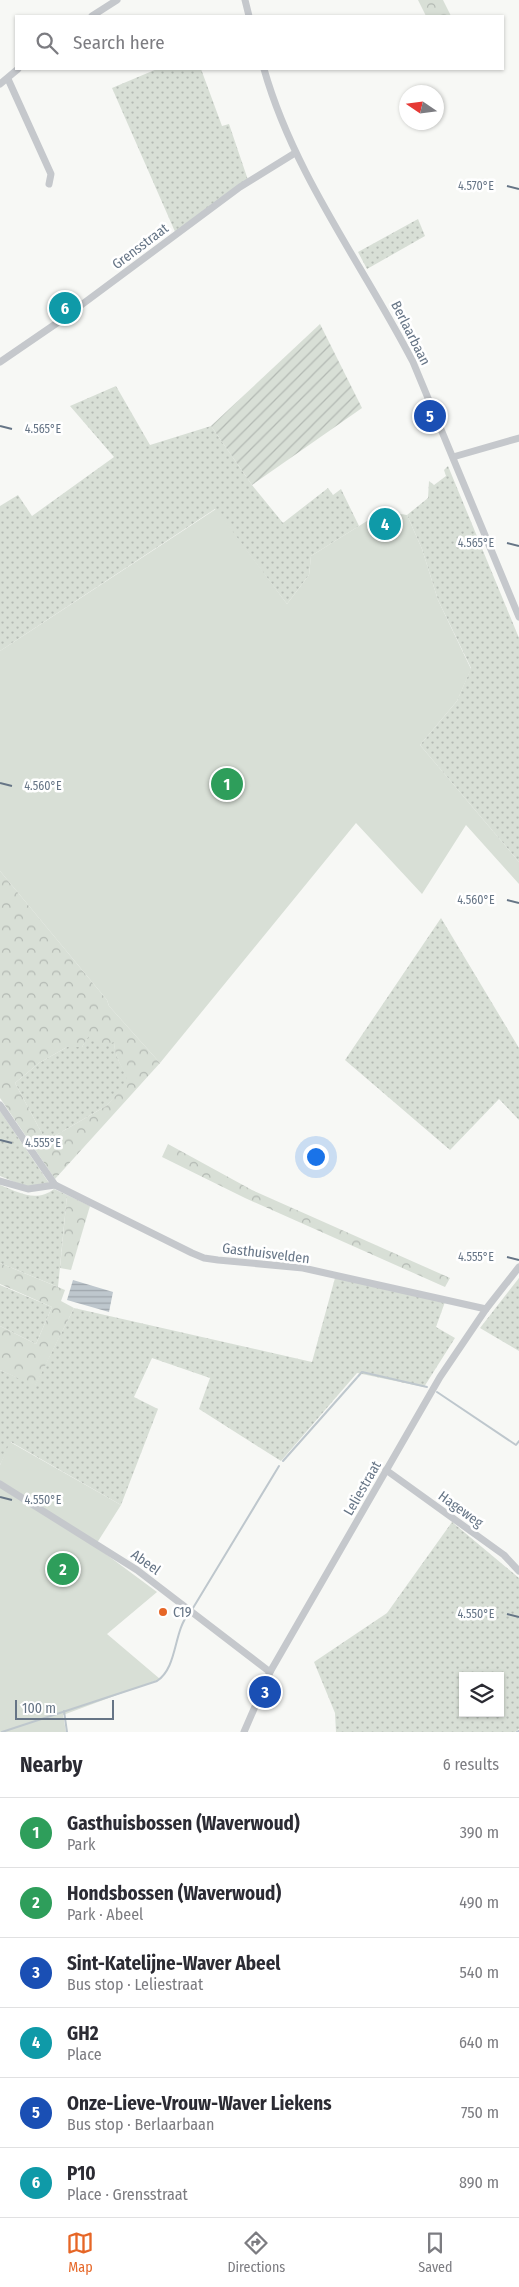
<!DOCTYPE html>
<html lang="en">
<head>
<meta charset="utf-8">
<style>
  body { margin:0; font-family:"Fira Sans Condensed",sans-serif; background:#f2f2f3; color:#2b2b33 }
  .controls { position:absolute; right:15px; bottom:15px; display:grid; overflow:hidden; border-radius:0px; box-shadow:0 1px 4px #0004 }
  .controls button { width:45px; height:45px; display:grid; place-items:center; padding:0; border:0; border-bottom:1px solid #e1e1e2; background:#fff; color:#2b2b33; font:25px sans-serif }
  .compass { position:absolute; left:399px; top:85px; width:45px; height:45px; border-radius:50%; background:#fff; box-shadow:0 1px 4px #0004; rotate:283deg }
  .scale { position:absolute; left:15px; bottom:12px; width:99px; box-sizing:border-box; padding-left:5px; border:2px solid #667586; border-top:0; font-size:14px; line-height:18px; white-space:nowrap; color:#667586; -webkit-text-stroke:4px #fff; paint-order:stroke }
  .you { position:absolute; left:315px; top:1156px; width:18px; height:18px; margin:-12px; border:4px solid #fff; border-radius:50%; background:#1a73e8; box-shadow:0 0 0 8px #1a73e833 }
  .badge { display:grid; place-items:center; width:32px; height:32px; border-radius:50%; background:#e66626; color:#fff; font-size:16px; font-weight:700 }
  .pin { position:absolute; translate:-50% -50%; border:2px solid #fff; box-shadow:0 1px 5px #0006 }
  .list { margin:0; padding:0; list-style:none }
  h2 { display:flex; justify-content:space-between; align-items:center; height:65px; margin:0; padding:0 20px; font-size:21px }
  h2 small { font-size:16px; font-weight:400; color:#7c7c81 }
  .list li { display:grid; grid-template-columns:32px 1fr auto; gap:15px; align-items:center; box-sizing:border-box; height:70px; padding:0 20px; border-top:1px solid #e1e1e2 }
  .list b { display:block; font-size:19px; white-space:nowrap }
  .list p { margin:0; font-size:16px; white-space:nowrap; color:#7c7c81 }
  .list em { font-size:16px; font-style:normal; color:#7c7c81 }
  .icon { flex:none; width:28px; height:28px; fill:none; stroke:currentColor; stroke-width:2; stroke-linecap:round; stroke-linejoin:round }
  .map { position:relative; flex:none; width:519px; height:1732px; overflow:hidden }
  .search { position:absolute; background:#fff; box-shadow:0 1px 4px #0004; left:15px; right:15px; top:15px; height:55px; display:flex; align-items:center; gap:12px; box-sizing:border-box; padding:0 18px; border-radius:0px; color:#7c7c81; font-size:19px }
  .sheet { height:485px; background:#fff }
  nav { display:flex; justify-content:space-around; align-items:center; box-sizing:border-box; height:70px; border-top:1px solid #e1e1e2; background:#fff; font-size:14px; color:#7c7c81 }
  nav a { display:grid; justify-items:center; gap:2px }
  nav .on { color:#e66626 }
  .map>svg:first-child { display:block }
  .grass { fill:url(#grass-dots); fill-rule:evenodd }
  .forest { fill:url(#forest-crowns); fill-rule:evenodd }
  .park { fill:#d8dfd6 }
  .garden { fill:url(#garden-furrows) }
  .water { fill:url(#water-rules) }
  .lines { fill:none; stroke-linecap:round; stroke-linejoin:round }
  .stream { stroke:#bec7cd; stroke-width:2 }
  .minor { stroke:#c5c8cc; stroke-width:7 }
  .ticks { fill:none; stroke:#667586; stroke-width:2 }
  .poi-dot { fill:#e66626; stroke:#fff; stroke-width:2 }
  .labels { text-anchor:middle; stroke-width:5; stroke-linejoin:round; paint-order:stroke }
  .street-label { font-size:14px; fill:#667586; stroke:#fff }
  .poi-label { font-size:14px; fill:#667586; stroke:#fff; text-anchor:start }
  .ticks-label { font-size:12px; text-anchor:middle; fill:#667586; stroke:#fff; stroke-width:5; stroke-linejoin:round; paint-order:stroke }
</style>
</head>
<body>
<div class="map">
<svg width="519" height="1732" viewBox="0 0 519 1732">
  <defs>
    <pattern id="grass-dots" width="8" height="8" patternUnits="userSpaceOnUse" patternTransform="scale(1.25)"><rect width="8" height="8" fill="#d8dfd6"/><path d="M2 2h.1M6 6h.1" fill="none" stroke="#b3b9b3" stroke-width="1.8" stroke-linecap="round"/></pattern>
    <pattern id="forest-crowns" width="20" height="18" patternUnits="userSpaceOnUse" patternTransform="scale(1.25)"><rect width="20" height="18" fill="#d8dfd6"/><path d="M2 6a3 3 0 1 1 6 0M12 15a3 3 0 1 1 6 0" fill="none" stroke="#b3b9b3"/></pattern>
    <pattern id="garden-furrows" width="10" height="10" patternUnits="userSpaceOnUse" patternTransform="scale(1.25)"><rect width="10" height="10" fill="#d8dfd6"/><path d="M-1 1l2-2M0 10L10 0M9 11l2-2" fill="none" stroke="#b3b9b3"/></pattern>
    <pattern id="water-rules" width="6" height="5" patternUnits="userSpaceOnUse" patternTransform="scale(1.25)"><rect width="6" height="5" fill="#bec7cd"/><path d="M0 2.5h6" fill="none" stroke="#9ea6ac"/></pattern>
  </defs>
  <rect width="100%" height="100%" fill="#f7f8f5"/>
  <g class="grass">
    <polygon points="157,69 201,69 222,126 229,124 248,180 176,234 112,88"/>
    <polygon points="418,219 425,236 367,269 358,252"/>
    <polygon points="116,386 150,445 211,426 252,485 283,523 328,488 333,495 341,489 359,526 311,556 309,575 287,604 215,509 0,651 0,506 18,495 32,516 114,457 70,406"/>
    <polygon points="448,466 519,638 519,862 420,745 457,701 471,668 438,600 422,549 407,515 428,498 429,481 434,485 446,476 444,470"/>
    <polygon points="441,918 519,1048 519,1120 499,1099 450,1150 345,1060"/>
    <path d="M90,1033L114,1041C114,1056 123,1068 129,1082L106,1106L46,1141L15,1083L39,1063L67,1047H82Z"/>
    <polygon points="0,1111 49,1183 34,1190 0,1176"/>
    <path d="M0,1185C18,1192 36,1203 54,1189L67,1195L58,1287L0,1263Z"/>
    <polygon points="335,1278 445,1302 436,1327 455,1338 424,1387 357,1373 281,1461 199,1409 210,1378 152,1358 134,1397 158,1409 121,1505 11,1442 0,1465 0,1370 35,1385 74,1308 312,1362"/>
    <polygon points="519,1278 519,1351 480,1328"/>
    <polygon points="0,1285 52,1307 36,1344 0,1326"/>
    <path d="M452,1522L519,1578V1729L515,1732H336L335,1713L314,1662L387,1613ZM463,1676H500V1713H463Z"/>
  </g>
  <g class="forest">
    <polygon points="418,0 443,0 451,16 426,16"/>
    <path d="M0,871L107,1000L109,1006L160,1063L55,1179L0,1098ZM90,1034L102,1047L114,1042C114,1056 123,1068 128,1082L106,1106L46,1141L15,1083L39,1063L67,1047H82Z"/>
    <polygon points="168,1144 252,1190 450,1278 445,1287 245,1198 162,1157"/>
    <polygon points="67,1195 90,1206 71,1270 60,1268"/>
    <polygon points="0,1263 65,1290 61,1301 74,1308 35,1386 0,1370 0,1326 36,1344 52,1307 0,1284"/>
  </g>
  <g class="park">
    <polygon points="216,509 287,604 309,575 311,556 383,511 407,515 422,549 438,600 471,669 457,701 420,745 519,862 519,884 466,825 422,894 356,823 160,1063 109,1006 107,1000 0,871 0,651"/>
    <polygon points="10,1442 121,1505 95,1546 157,1592 107,1634 160,1679 63,1715 66,1732 0,1732 0,1465"/>
  </g>
  <polygon class="garden" points="320,324 362,408 252,485 211,426"/>
  <polygon class="water" points="73,1280 113,1292 109,1312 67,1300"/>
  <g class="lines">
    <g class="stream">
      <polyline points="437,1392 516,1445 519,1441"/>
      <polyline points="283,1461 362,1372 427,1387"/>
      <polyline points="193,1608 279,1466"/>
      <polyline points="64,1711 67,1732"/>
      <path d="M2,1732L157,1681C178,1667 173,1632 189,1613"/>
      <polyline points="517,1732 519,1731"/>
    </g>
    <g class="minor">
      <polyline points="245,0 249,16"/>
      <polyline points="92,16 117,0"/>
      <path d="M264,69C294,175 363,265 413,362L519,617"/>
      <polyline points="8,79 51,174 49,184"/>
      <polyline points="0,84 18,69"/>
      <polyline points="0,362 57,323 240,187 295,153"/>
      <polyline points="453,457 519,438"/>
      <polyline points="0,1105 55,1185 192,1253 204,1258 218,1260 303,1268 486,1309"/>
      <polyline points="0,1181 28,1189 55,1185"/>
      <polyline points="386,1470 504,1555 519,1571"/>
      <polyline points="0,1484 137,1570 270,1672"/>
      <polyline points="244,1732 270,1672 440,1377 486,1309 519,1267"/>
    </g>
  </g>
  <path class="ticks" d="M507,186L519,189M0,426L12,429M507,543L519,546M0,783L12,786M507,900L519,903M0,1140L12,1143M507,1257L519,1260M0,1497L12,1500M507,1614L519,1617"/>
  <circle class="poi-dot" cx="163" cy="1612" r="5"/>
  <g class="labels">
    <g class="street-label">
      <text transform="translate(140 246) rotate(-37)" y="5">Grensstraat</text>
      <text transform="translate(411 333) rotate(63)" y="5">Berlaarbaan</text>
      <text transform="translate(266 1253) rotate(7)" y="5">Gasthuisvelden</text>
      <text transform="translate(362 1488) rotate(-60)" y="5">Leliestraat</text>
      <text transform="translate(461 1509) rotate(36)" y="5">Hageweg</text>
      <text transform="translate(146 1562) rotate(35)" y="5">Abeel</text>
    </g>
    <g class="poi-label">
      <text x="173" y="1617">C19</text>
    </g>
  </g>
  <g class="ticks-label">
    <text x="476" y="190">4.570°E</text>
    <text x="43" y="433">4.565°E</text>
    <text x="476" y="547">4.565°E</text>
    <text x="43" y="790">4.560°E</text>
    <text x="476" y="904">4.560°E</text>
    <text x="43" y="1147">4.555°E</text>
    <text x="476" y="1261">4.555°E</text>
    <text x="43" y="1504">4.550°E</text>
    <text x="476" y="1618">4.550°E</text>
  </g>
</svg>
<div class="controls">
<button><svg class="icon" aria-label="layers" viewBox="0 0 24 24"><path d="M12 4l9 5-9 5-9-5zM3 14l9 5 9-5"/></svg></button>
</div>
<svg class="compass" viewBox="-18 -18 36 36"><path d="M0-13l5 13h-10z" fill="#e53935"/><path d="M0 13l5-13h-10z" fill="#7c7c81"/></svg>
<div class="scale">100 m</div>
<div class="you"></div>
<div class="pin badge" style="left:227px;top:784px;background:#2e9e5b">1</div>
<div class="pin badge" style="left:63px;top:1569px;background:#2e9e5b">2</div>
<div class="pin badge" style="left:265px;top:1692px;background:#1a4fb4">3</div>
<div class="pin badge" style="left:385px;top:524px;background:#0f9aa8">4</div>
<div class="pin badge" style="left:430px;top:416px;background:#1a4fb4">5</div>
<div class="pin badge" style="left:65px;top:308px;background:#0f9aa8">6</div>
<div class="search"><svg class="icon" aria-label="search" viewBox="0 0 24 24"><circle cx="10" cy="10" r="6"/><path d="M15 15l6 6"/></svg>Search here</div>
</div>
<section class="sheet">
<h2>Nearby<small>6 results</small></h2>
<ul class="list">
<li><span class="badge" style="background:#2e9e5b">1</span><div><b>Gasthuisbossen (Waverwoud)</b><p>Park</p></div><em>390 m</em></li>
<li><span class="badge" style="background:#2e9e5b">2</span><div><b>Hondsbossen (Waverwoud)</b><p>Park · Abeel</p></div><em>490 m</em></li>
<li><span class="badge" style="background:#1a4fb4">3</span><div><b>Sint-Katelijne-Waver Abeel</b><p>Bus stop · Leliestraat</p></div><em>540 m</em></li>
<li><span class="badge" style="background:#0f9aa8">4</span><div><b>GH2</b><p>Place</p></div><em>640 m</em></li>
<li><span class="badge" style="background:#1a4fb4">5</span><div><b>Onze-Lieve-Vrouw-Waver Liekens</b><p>Bus stop · Berlaarbaan</p></div><em>750 m</em></li>
<li><span class="badge" style="background:#0f9aa8">6</span><div><b>P10</b><p>Place · Grensstraat</p></div><em>890 m</em></li>
</ul>
</section>
<nav>
<a class="on"><svg class="icon" aria-label="map" viewBox="0 0 24 24"><path d="M3 6l6-2 6 2 6-2v14l-6 2-6-2-6 2zM9 4v14M15 6v14"/></svg>Map</a>
<a><svg class="icon" aria-label="directions" viewBox="0 0 24 24"><path d="M12 3l9 9-9 9-9-9zM9 14v-3h6M13 9l2 2-2 2"/></svg>Directions</a>
<a><svg class="icon" aria-label="saved" viewBox="0 0 24 24"><path d="M7 4h10v16l-5-4-5 4z"/></svg>Saved</a>
</nav>
</body>
</html>
